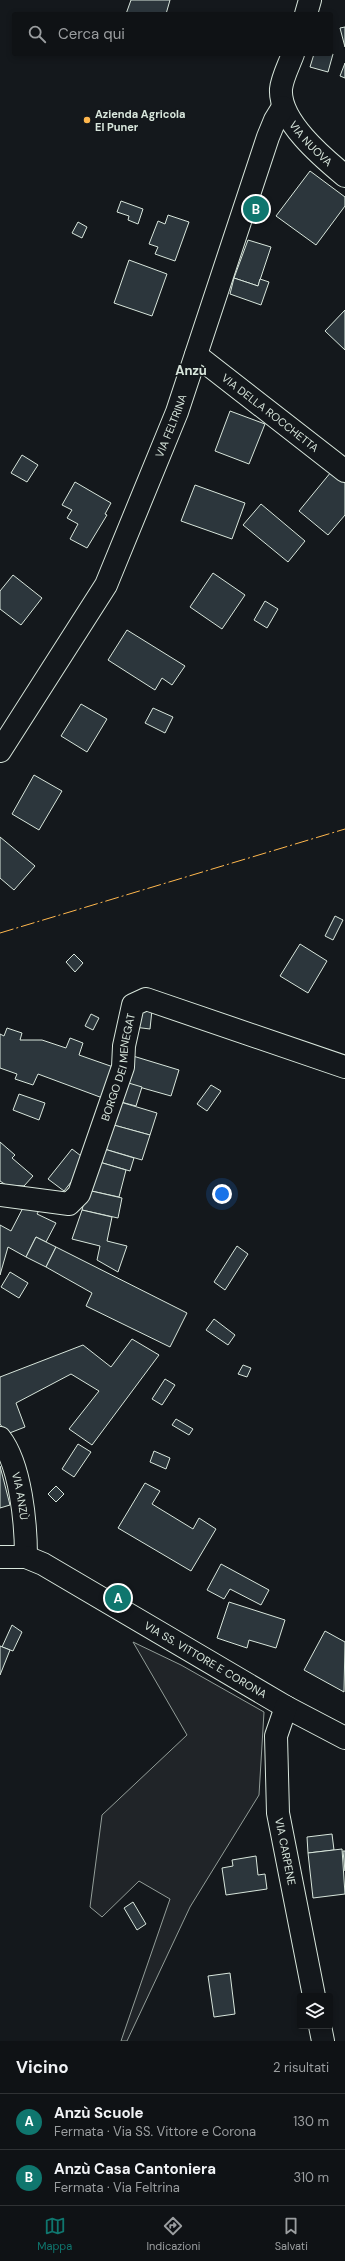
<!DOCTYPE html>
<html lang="it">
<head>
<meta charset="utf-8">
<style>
  body { margin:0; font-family:"DM Sans",sans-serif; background:#1d2022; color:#f1f3f6 }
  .controls { position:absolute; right:12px; bottom:12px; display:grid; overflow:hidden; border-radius:4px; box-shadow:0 2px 6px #0003 }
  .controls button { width:36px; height:36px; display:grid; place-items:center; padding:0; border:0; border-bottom:1px solid #2f3234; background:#0f1215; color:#f1f3f6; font:20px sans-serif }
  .you { position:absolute; left:222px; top:1194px; width:14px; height:14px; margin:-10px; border:3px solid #fff; border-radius:50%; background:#1a73e8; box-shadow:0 0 0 6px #1a73e833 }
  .badge { display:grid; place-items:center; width:26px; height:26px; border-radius:50%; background:#0f766e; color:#fff; font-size:13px; font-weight:700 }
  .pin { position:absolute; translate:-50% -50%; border:2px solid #fff; box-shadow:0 1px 4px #0006 }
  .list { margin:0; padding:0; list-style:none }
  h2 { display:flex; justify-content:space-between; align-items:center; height:52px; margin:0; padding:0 16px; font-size:17px }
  h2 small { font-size:13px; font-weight:400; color:#9b9ea0 }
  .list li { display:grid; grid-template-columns:26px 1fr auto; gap:12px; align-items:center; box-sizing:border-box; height:56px; padding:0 16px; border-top:1px solid #2f3234 }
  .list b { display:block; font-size:15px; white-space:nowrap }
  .list p { margin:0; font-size:13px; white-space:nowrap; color:#9b9ea0 }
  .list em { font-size:13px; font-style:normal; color:#9b9ea0 }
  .icon { flex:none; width:22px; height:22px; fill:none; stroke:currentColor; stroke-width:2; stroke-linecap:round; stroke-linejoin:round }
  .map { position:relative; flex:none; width:345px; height:2041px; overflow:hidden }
  .search { position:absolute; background:#0f1215; box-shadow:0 2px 6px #0003; left:12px; right:12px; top:12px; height:44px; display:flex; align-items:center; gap:10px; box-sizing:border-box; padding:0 14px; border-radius:4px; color:#9b9ea0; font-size:15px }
  .sheet { height:164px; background:#0f1215 }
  nav { display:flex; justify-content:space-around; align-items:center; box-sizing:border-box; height:56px; border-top:1px solid #2f3234; background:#0f1215; font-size:11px; color:#9b9ea0 }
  nav a { display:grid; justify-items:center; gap:2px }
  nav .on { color:#0f766e }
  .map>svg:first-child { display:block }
  .green { fill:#202428; stroke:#939e99 }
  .building { fill:#2c363c; stroke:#d8e6dc }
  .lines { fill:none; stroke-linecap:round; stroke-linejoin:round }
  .minor-casing { stroke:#d8e6dc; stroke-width:24 }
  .minor { stroke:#14181c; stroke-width:22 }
  .power { stroke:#ffb74d; stroke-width:1; stroke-dasharray:14 3 2 3; stroke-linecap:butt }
  .poi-dot { fill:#ffb74d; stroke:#14181c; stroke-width:1.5 }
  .labels { text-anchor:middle; stroke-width:3; stroke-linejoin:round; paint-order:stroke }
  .poi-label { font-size:11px; font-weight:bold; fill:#d8e6dc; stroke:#14181c; text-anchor:start }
  .street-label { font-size:11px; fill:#d8e6dc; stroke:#14181c }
  .quarter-label { font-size:13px; font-weight:bold; fill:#d8e6dc; stroke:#14181c }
</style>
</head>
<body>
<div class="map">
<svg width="345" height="2041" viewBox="0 0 345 2041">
  <rect width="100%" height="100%" fill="#14181c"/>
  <polygon class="green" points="133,1642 181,1665 264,1712 259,1795 190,1907 127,2041 121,2041 170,1899 139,1881 102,1917 90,1907 102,1815 187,1735"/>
  <g class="building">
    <polygon points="131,0 170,0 166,14 126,14"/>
    <polygon points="345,27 345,47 340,28"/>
    <polygon points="314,54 333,54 328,72 310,67"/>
    <polygon points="345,63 345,78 340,76"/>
    <polygon points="310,171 345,197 345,206 316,245 276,216"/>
    <polygon points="121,201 143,209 138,224 128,220 129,216 117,212"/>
    <polygon points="168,215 189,222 175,261 155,254 158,247 149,244 158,221 165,224"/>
    <polygon points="78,222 87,227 82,238 72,233"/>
    <polygon points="248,240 271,247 258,286 234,278"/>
    <polygon points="129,260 167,274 152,316 114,303"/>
    <polygon points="234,278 258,286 260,279 269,282 261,305 230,294"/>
    <polygon points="345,310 345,350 325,331"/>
    <polygon points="230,411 265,424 249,464 215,451"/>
    <polygon points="22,455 38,465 27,482 11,473"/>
    <polygon points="331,472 345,483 345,515 328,535 299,511"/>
    <polygon points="75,482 111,503 105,514 107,515 87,548 70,539 78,524 67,518 72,510 62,505"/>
    <polygon points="195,485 245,503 232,539 181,521"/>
    <polygon points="261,504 305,541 288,562 243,525"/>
    <polygon points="213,573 245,595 222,629 190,607"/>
    <polygon points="13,575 42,598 21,625 0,609 0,591"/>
    <polygon points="265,601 278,609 267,628 254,620"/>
    <polygon points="127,630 185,666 172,685 162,678 155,690 108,660"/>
    <polygon points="81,704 107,719 87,752 61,736"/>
    <polygon points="153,708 173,717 165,733 145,723"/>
    <polygon points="34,775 62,791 39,830 12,814"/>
    <polygon points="0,837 35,866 14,890 0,878"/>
    <polygon points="335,916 343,920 333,940 325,936"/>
    <polygon points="300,944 327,961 308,993 280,976"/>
    <polygon points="74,954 83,963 75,972 66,962"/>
    <polygon points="137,1008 152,1010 150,1029 134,1027"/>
    <polygon points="91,1014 99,1018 93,1030 85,1026"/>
    <polygon points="7,1028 22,1033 20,1040 42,1040 66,1048 70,1038 83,1043 79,1055 119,1069 108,1100 38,1074 33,1085 15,1079 17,1074 0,1068 0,1034 4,1036"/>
    <polygon points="133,1056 179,1070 171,1096 125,1083"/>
    <polygon points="122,1081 142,1087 136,1106 117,1101"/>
    <polygon points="211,1085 221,1091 207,1111 197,1104"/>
    <polygon points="19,1094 45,1103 39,1120 13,1110"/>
    <polygon points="117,1101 157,1113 150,1135 110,1124"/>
    <polygon points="110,1124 150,1135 142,1160 101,1148"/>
    <polygon points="0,1142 15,1155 12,1158 33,1176 24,1186 6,1185 0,1181"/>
    <polygon points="101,1148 134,1158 130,1171 96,1161"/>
    <polygon points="72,1149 85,1159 79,1172 64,1191 48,1179"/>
    <polygon points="96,1161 126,1170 119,1197 87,1190"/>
    <polygon points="87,1190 122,1198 118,1218 82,1210"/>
    <polygon points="26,1202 41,1207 37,1214 56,1223 46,1242 36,1237 26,1257 8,1247 0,1275 0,1225 11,1231"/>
    <polygon points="82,1210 112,1217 107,1241 127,1246 118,1272 97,1260 100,1246 72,1239"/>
    <polygon points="36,1237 56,1247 46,1267 26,1257"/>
    <polygon points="237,1246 248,1254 225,1290 214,1282"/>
    <polygon points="56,1247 187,1313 170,1347 86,1306 92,1293 46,1267"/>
    <polygon points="10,1272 28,1283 19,1298 1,1287"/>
    <polygon points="214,1319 235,1335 228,1345 206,1330"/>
    <polygon points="132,1339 159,1355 92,1445 69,1429 99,1391 71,1374 16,1403 25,1427 7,1434 0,1424 0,1377 83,1345 111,1367"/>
    <polygon points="243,1365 251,1368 247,1377 238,1374"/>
    <polygon points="165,1379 175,1385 162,1405 152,1399"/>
    <polygon points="176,1419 193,1429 189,1435 172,1425"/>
    <polygon points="78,1444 91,1452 74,1477 62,1469"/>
    <polygon points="154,1451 170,1458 166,1469 150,1462"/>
    <polygon points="0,1466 10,1505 0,1508"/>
    <polygon points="145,1483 160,1491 152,1504 193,1529 199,1518 216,1529 191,1571 118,1528"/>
    <polygon points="56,1486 64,1494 56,1502 48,1494"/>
    <polygon points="221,1564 269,1590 261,1605 230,1589 224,1599 207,1590"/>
    <polygon points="229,1602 285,1620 276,1648 249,1640 247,1648 217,1638"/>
    <polygon points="12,1625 22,1632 13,1651 2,1647"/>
    <polygon points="325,1631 345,1642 344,1692 304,1670"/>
    <polygon points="0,1646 10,1650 0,1675"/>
    <polygon points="332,1834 334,1850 308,1853 307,1837"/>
    <polygon points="342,1849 345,1894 313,1898 308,1853"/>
    <polygon points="343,1851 345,1851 345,1871"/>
    <polygon points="256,1856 258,1875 265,1874 267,1889 226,1895 222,1868 233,1866 232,1860"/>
    <polygon points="133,1902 146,1924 137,1930 124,1908"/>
    <polygon points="230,1973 235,2014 214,2017 208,1976"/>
  </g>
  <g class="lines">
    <g class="minor-casing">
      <g id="minor">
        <polyline points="306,14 310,0"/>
        <path id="s1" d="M293,54C289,65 282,78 281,89C279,121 322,157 345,176"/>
        <path id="s2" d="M196,355L345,471"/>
        <path id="s3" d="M0,751L106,585L177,412L268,137L275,120L283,107"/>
        <path id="s4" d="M0,1195L69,1204L79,1194L123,1067L124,1046L133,1005L146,999L345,1067"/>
        <path id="s5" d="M0,1438C21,1465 26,1524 26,1557"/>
        <path id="s6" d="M0,1557H26L43,1564L286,1707L345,1738"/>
        <path id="s7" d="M286,1707L276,1736L278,1813L314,1996"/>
        <polyline points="320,2026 323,2041"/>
      </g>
    </g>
    <use href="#minor" class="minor"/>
    <polyline class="power" points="0,933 345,829"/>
  </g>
  <circle class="poi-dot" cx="87" cy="120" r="4"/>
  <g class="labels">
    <g class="poi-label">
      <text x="95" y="118">Azienda Agricola<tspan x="95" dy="13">El Puner</tspan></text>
    </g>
    <g class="street-label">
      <text dy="4" stroke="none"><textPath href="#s1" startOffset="101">VIA NUOVA</textPath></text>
      <text dy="4" stroke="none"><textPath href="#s2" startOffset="94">VIA DELLA ROCCHETTA</textPath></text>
      <text dy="4" stroke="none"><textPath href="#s3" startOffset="369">VIA FELTRINA</textPath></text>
      <text dy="4" stroke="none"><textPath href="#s4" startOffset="217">BORGO DEI MENEGAT</textPath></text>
      <text dy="4" stroke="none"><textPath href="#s5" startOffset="62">VIA ANZÙ</textPath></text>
      <text dy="4" stroke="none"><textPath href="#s6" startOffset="233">VIA SS. VITTORE E CORONA</textPath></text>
      <text dy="4" stroke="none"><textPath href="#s7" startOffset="147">VIA CARPENE</textPath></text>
    </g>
    <g class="quarter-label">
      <text x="191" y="375">Anzù</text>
    </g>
  </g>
</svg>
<div class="controls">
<button><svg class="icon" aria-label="layers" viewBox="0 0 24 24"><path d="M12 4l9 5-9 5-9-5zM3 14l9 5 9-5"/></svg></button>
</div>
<div class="you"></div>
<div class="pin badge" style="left:118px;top:1598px">A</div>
<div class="pin badge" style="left:256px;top:209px">B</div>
<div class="search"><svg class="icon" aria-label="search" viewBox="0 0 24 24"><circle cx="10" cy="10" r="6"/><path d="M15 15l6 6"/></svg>Cerca qui</div>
</div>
<section class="sheet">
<h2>Vicino<small>2 risultati</small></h2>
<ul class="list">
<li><span class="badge">A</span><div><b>Anzù Scuole</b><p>Fermata · Via SS. Vittore e Corona</p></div><em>130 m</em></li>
<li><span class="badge">B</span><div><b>Anzù Casa Cantoniera</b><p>Fermata · Via Feltrina</p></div><em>310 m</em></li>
</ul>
</section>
<nav>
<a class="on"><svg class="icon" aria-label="map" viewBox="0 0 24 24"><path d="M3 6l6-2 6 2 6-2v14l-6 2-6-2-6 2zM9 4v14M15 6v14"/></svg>Mappa</a>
<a><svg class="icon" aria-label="directions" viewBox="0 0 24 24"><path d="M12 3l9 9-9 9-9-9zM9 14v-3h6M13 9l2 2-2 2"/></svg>Indicazioni</a>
<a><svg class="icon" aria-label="saved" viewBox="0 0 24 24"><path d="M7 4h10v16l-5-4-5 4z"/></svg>Salvati</a>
</nav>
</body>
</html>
